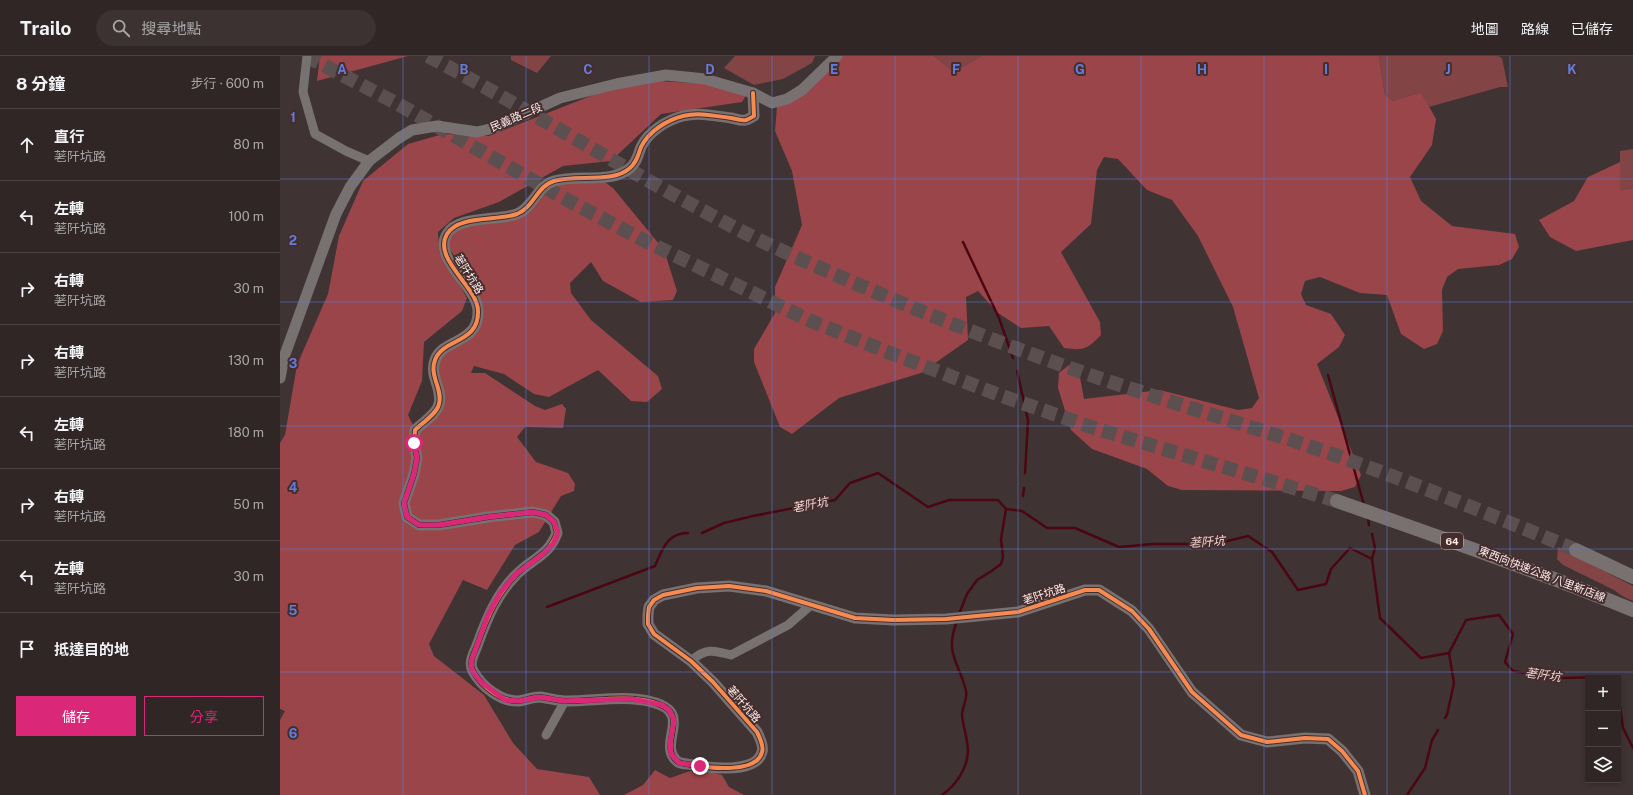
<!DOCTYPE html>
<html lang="zh-TW">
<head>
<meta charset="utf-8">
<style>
  body { margin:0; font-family:"Public Sans","Noto Sans TC",sans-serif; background:#3c3232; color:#f1f3f6 }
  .controls { position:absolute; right:12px; bottom:12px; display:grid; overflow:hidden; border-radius:0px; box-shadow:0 2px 6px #0003 }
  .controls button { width:36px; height:36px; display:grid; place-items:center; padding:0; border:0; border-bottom:1px solid #4b4343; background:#302626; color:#f1f3f6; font:20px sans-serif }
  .stop { position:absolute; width:12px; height:12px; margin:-9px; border:3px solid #db2777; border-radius:50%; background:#fff }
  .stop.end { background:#db2777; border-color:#fff; box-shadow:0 1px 4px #0008 }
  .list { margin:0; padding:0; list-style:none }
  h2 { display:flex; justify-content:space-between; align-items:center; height:52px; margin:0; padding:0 16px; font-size:17px }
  h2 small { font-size:13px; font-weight:400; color:#a8a5a7 }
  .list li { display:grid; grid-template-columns:26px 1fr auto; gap:12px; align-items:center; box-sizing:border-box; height:72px; padding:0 16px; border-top:1px solid #4b4343 }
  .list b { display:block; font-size:15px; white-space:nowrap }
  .list p { margin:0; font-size:13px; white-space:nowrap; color:#a8a5a7 }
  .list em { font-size:13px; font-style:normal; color:#a8a5a7 }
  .actions { display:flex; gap:8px; padding:12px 16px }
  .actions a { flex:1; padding:9px 0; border:1px solid #db2777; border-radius:0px; text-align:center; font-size:14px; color:#db2777 }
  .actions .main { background:#db2777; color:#fff }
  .icon { flex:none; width:22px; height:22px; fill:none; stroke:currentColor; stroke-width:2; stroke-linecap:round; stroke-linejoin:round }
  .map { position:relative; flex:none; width:1353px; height:739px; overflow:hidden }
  header { display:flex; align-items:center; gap:24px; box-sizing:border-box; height:56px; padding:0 20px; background:#302626; border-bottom:1px solid #4b4343 }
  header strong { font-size:19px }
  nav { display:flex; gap:22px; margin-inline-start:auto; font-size:14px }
  .search { width:280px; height:36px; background:#3c3232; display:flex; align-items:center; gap:10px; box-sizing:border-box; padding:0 14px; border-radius:22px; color:#a8a5a7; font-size:15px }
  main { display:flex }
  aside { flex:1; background:#302626 }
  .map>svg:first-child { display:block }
  .green { fill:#824445 }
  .forest { fill:#9a4549 }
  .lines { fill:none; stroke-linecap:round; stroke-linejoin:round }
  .stream { stroke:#4a0712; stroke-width:2.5 }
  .trunk-tunnel { stroke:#5c4f4f; stroke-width:14; stroke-dasharray:14 7; stroke-linecap:butt }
  .minor { stroke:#777171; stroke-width:9 }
  .tertiary { stroke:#777171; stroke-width:11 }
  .trunk { stroke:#797070; stroke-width:14 }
  .cycleway-casing { stroke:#462d2d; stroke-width:6 }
  .cycleway { stroke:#f68b52; stroke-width:4 }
  .route { stroke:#db2777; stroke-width:5 }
  .grid { fill:none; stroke:#607ede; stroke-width:1; stroke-opacity:0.55 }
  .labels { text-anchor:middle; stroke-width:4; stroke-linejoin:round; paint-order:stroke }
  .shield { fill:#462d2d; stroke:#c7b4b3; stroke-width:1 }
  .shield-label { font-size:10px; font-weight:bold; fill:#feeeed }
  .street-label { font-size:11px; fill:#feeeed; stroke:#462d2d }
  .water-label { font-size:12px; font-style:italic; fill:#f3d7d6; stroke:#462d2d }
  .grid-label { font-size:13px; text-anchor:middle; font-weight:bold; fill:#607ede; stroke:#462d2d; stroke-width:4; stroke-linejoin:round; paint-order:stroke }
</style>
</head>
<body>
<header>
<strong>Trailo</strong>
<div class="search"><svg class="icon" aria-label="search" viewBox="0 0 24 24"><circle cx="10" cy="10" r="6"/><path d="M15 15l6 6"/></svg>搜尋地點</div>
<nav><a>地圖</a><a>路線</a><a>已儲存</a></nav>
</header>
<main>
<aside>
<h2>8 分鐘<small>步行 · 600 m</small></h2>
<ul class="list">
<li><svg class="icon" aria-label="ahead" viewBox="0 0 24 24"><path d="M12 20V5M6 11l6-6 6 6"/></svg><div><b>直行</b><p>荖阡坑路</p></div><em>80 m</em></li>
<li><svg class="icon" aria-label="left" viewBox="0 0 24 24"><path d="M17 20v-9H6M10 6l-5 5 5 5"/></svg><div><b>左轉</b><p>荖阡坑路</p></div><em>100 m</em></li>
<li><svg class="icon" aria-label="right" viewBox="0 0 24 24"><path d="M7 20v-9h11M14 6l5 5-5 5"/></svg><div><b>右轉</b><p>荖阡坑路</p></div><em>30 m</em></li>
<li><svg class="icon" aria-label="right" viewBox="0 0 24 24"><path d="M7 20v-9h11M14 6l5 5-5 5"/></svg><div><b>右轉</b><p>荖阡坑路</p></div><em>130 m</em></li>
<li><svg class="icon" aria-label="left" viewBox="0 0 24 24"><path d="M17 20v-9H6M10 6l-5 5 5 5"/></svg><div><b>左轉</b><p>荖阡坑路</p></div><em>180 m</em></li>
<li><svg class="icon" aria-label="right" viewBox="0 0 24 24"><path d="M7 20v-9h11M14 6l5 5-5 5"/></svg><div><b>右轉</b><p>荖阡坑路</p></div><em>50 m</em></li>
<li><svg class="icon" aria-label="left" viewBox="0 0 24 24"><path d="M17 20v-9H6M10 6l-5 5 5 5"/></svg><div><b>左轉</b><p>荖阡坑路</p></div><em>30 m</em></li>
<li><svg class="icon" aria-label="arrive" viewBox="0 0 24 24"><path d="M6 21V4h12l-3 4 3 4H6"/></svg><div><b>抵達目的地</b></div></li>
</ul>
<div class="actions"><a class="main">儲存</a><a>分享</a></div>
</aside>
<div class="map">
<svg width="1353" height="739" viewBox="0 0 1353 739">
  <rect width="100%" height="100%" fill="#403333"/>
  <g class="green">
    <polygon points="231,0 271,0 257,17 231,4"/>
    <polygon points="455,0 535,0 532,7 503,23 474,29 444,12"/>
    <polygon points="654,0 701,0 679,13 673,15"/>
    <polygon points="1102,0 1218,0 1222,2 1228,31 1220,31 1149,51 1141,36 1113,45 1105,39 1099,1"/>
    <polygon points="1353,93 1353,132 1340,134 1340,95"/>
    <polygon points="1278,491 1353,530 1353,545 1342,540 1334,534 1283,509 1277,503"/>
  </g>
  <g class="forest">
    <polygon points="40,0 128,0 37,25"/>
    <path d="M556,0H654L673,15L679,13L701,0H1102L1099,1L1105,39L1113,45L1141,36L1156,63L1152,89L1130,121L1141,145L1172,170L1235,178L1239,191L1232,203L1219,209L1178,213L1167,221L1162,234L1163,275L1157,288L1144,293L1121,278L1107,239L1080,237L1040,221L1025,225L1021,238L1026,249L1051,258L1065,279L1059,291L1037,308L1081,419L1075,431L1061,435L902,434L888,430L867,413L812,393L791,374L778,332L779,317L789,309L799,316L804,343L880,334L958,354L972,352L979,342L953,251L918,180L892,144L867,134L838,103L824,101L817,114L811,168L781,196L820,266L821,279C808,293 803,295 784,292L769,270L741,272L718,257L698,235L686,241L688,284L641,317L559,342L512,378L500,371L474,306V293L495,257V231L522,169L512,115L495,75L497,50L505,40Z"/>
    <polygon points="365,24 457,30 468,36 462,46 381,58 331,105 283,110 219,146 174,162 158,176 159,195 187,242 182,255 144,286 142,325 128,359 136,376 162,341 155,312 159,297 193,266 201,247 198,232 165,187 171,176 244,153 265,129 313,117 333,132 384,194 397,235 393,244 361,246 323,225 311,206 290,227 291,237 311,264 378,320 382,333 367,346 351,345 318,314 269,341 254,338 224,318 194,310 191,317 205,317 255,350 265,354 282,348 286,353 283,372 245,371 237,381 256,406 288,417 295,428 294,435 281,440 259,476 235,489 207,534 183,524 149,588 154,600 204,639 233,687 257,713 309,721 320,739 0,739 0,664 5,655 0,653 0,387 5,379 17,309 48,238 59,180 83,125 128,88 163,78 209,80 336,30"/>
    <polygon points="1340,106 1340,134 1353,132 1353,184 1296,195 1270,181 1259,164 1294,145 1308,121"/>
    <polygon points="416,713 442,719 449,731 464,739 344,739 363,729 375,714 390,722"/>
  </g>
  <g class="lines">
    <g class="stream">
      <polyline points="683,186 719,262 733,302"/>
      <polyline points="737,315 748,364 745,417"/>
      <polyline points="1048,319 1084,449"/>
      <polyline points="743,440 744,432"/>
      <polyline points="1088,462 1089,469"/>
      <polyline points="422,477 444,467 473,460 555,444 570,427 598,417 648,451 669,444 718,444 726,453 742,455 767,472 795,472 839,491 873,488 935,488 968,480 992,496 1018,534 1046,528 1051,513 1070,492 1092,503 1100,562 1141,602 1169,597 1186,564 1219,559 1233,578 1225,606 1233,615 1280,622 1326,621 1327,622"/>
      <polyline points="1092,478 1095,492 1092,503"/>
      <path d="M267,551L375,510C382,494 387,477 408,477"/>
      <polyline points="679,558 687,538 697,524 710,516 721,508 723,501 721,483 726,453"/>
      <polyline points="1338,637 1343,672 1353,692"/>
      <polyline points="1165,662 1167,659 1174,627 1169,597"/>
      <path d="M662,739C676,729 687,713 688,696C688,683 683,671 682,659C682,651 688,643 686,635C679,605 664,599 677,565"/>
      <polyline points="1127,739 1145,712 1152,684 1158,674"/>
    </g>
    <g class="trunk-tunnel">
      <polyline points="26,0 116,47 291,146 367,186 531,265 605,295 722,340 814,372 1057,445"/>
      <path d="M148,0C255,57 358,122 467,178C501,195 536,210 570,225C662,265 757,302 852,333C912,353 973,371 1032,391C1122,422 1209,458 1296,494"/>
    </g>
    <g class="minor">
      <polyline points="27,0 23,36 35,78 66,95 89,105"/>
      <path d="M411,605C425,592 433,594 451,599L508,569L531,549"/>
      <polyline points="266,679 285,645"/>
    </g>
    <g class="tertiary">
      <path d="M473,37L474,60C472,61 469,63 466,64C462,65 456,63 451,62C435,60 419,56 403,60C387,64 369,75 361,91C358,99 357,106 350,112C332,128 297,118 274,125C257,130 254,151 237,158C218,165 178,159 167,178C152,203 198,231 198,255C199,288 163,282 155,304C149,320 163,333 159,348C157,358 142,367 135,374L134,387L137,402L134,418L124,447L127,461L139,469H159L208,461L253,456L266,459L274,466L277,477C268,501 252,502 236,519C217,538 207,562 198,587C195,596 188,606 193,615C202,631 221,646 239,645C246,644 253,641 260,641C269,642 278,645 287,645C315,645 345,639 372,646C416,657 375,688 398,706C402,708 409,708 413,709C429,712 477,718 482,696C484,691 480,682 477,676L433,626L411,605L374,578L368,568V559L369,551L374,544L383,539L417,532L449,530L486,535L575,562L614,564L666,563L738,556L805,534H819L852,555L869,573L912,636L961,679L987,686L1025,682L1048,683L1062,695L1078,715L1085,739"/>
      <polyline points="0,322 4,301 56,158 70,131 89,105 119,82 132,74 157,70 197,76 214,72 280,42 336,28 386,19 425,23 473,37 492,47 507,43 522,34 557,0"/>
    </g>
    <g class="trunk">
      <path d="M1057,445C1156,480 1255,514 1353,554"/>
      <polyline points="1296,494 1353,521"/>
    </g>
    <g class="cycleway-casing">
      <path id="cycleway" d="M473,37L474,60C472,61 469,63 466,64C462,65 456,63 451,62C435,60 419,56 403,60C387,64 369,75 361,91C358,99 357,106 350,112C332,128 297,118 274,125C257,130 254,151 237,158C218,165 178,159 167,178C152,203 198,231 198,255C199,288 163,282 155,304C149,320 163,333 159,348C157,358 142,367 135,374L134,387L137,402L134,418L124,447L127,461L139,469H159L208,461L253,456L266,459L274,466L277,477C268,501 252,502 236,519C217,538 207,562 198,587C195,596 188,606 193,615C202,631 221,646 239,645C246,644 253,641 260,641C269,642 278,645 287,645C315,645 345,639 372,646C416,657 375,688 398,706C402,708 409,708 413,709C429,712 477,718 482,696C484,691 480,682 477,676L433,626L411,605L374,578L368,568V559L369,551L374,544L383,539L417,532L449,530L486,535L575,562L614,564L666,563L738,556L805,534H819L852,555L869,573L912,636L961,679L987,686L1025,682L1048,683L1062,695L1078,715L1085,739"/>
    </g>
    <use href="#cycleway" class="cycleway"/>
  </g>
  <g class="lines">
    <polyline class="route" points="134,387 137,402 134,418 124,447 127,461 139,469 159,469 208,461 253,456 266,459 274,466 278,477 273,488 262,499 236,518 220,537 208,559 191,606 192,615 201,626 225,644 239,645 259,641 285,645 352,643 382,649 389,654 394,664 390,688 391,698 399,707 420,710"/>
  </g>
  <path class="grid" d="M123,0V739M246,0V739M369,0V739M492,0V739M615,0V739M738,0V739M861,0V739M984,0V739M1107,0V739M1230,0V739M0,123H1353M0,246H1353M0,370H1353M0,493H1353M0,616H1353"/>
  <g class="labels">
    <rect class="shield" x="1161" y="477" width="22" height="16" rx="3"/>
    <g class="shield-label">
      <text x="1172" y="489">64</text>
    </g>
    <g class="street-label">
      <text transform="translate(236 61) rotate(-23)" y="4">民義路二段</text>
      <text transform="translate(189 218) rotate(58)" y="4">荖阡坑路</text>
      <text transform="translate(1262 518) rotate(21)" y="4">東西向快速公路 八里新店線</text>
      <text transform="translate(764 538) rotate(-18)" y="4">荖阡坑路</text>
      <text transform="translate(464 648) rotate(49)" y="4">荖阡坑路</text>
    </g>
    <g class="water-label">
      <text transform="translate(530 449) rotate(-11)" y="4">荖阡坑</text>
      <text transform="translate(927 486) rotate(-4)" y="4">荖阡坑</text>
      <text transform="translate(1263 619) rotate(8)" y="4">荖阡坑</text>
    </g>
  </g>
  <g class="grid-label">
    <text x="62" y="18">A</text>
    <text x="184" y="18">B</text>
    <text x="308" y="18">C</text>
    <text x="430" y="18">D</text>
    <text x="554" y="18">E</text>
    <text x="676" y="18">F</text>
    <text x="800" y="18">G</text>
    <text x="922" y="18">H</text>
    <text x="1046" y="18">I</text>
    <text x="1168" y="18">J</text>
    <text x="1292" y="18">K</text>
    <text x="13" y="66">1</text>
    <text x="13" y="189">2</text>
    <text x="13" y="312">3</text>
    <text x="13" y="436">4</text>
    <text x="13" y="559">5</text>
    <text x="13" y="682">6</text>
  </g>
</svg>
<div class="controls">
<button>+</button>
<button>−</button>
<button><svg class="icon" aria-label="layers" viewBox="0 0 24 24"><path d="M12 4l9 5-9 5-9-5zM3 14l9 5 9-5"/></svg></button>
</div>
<div class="stop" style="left:134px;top:387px"></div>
<div class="stop end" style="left:420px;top:710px"></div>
</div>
</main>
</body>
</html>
